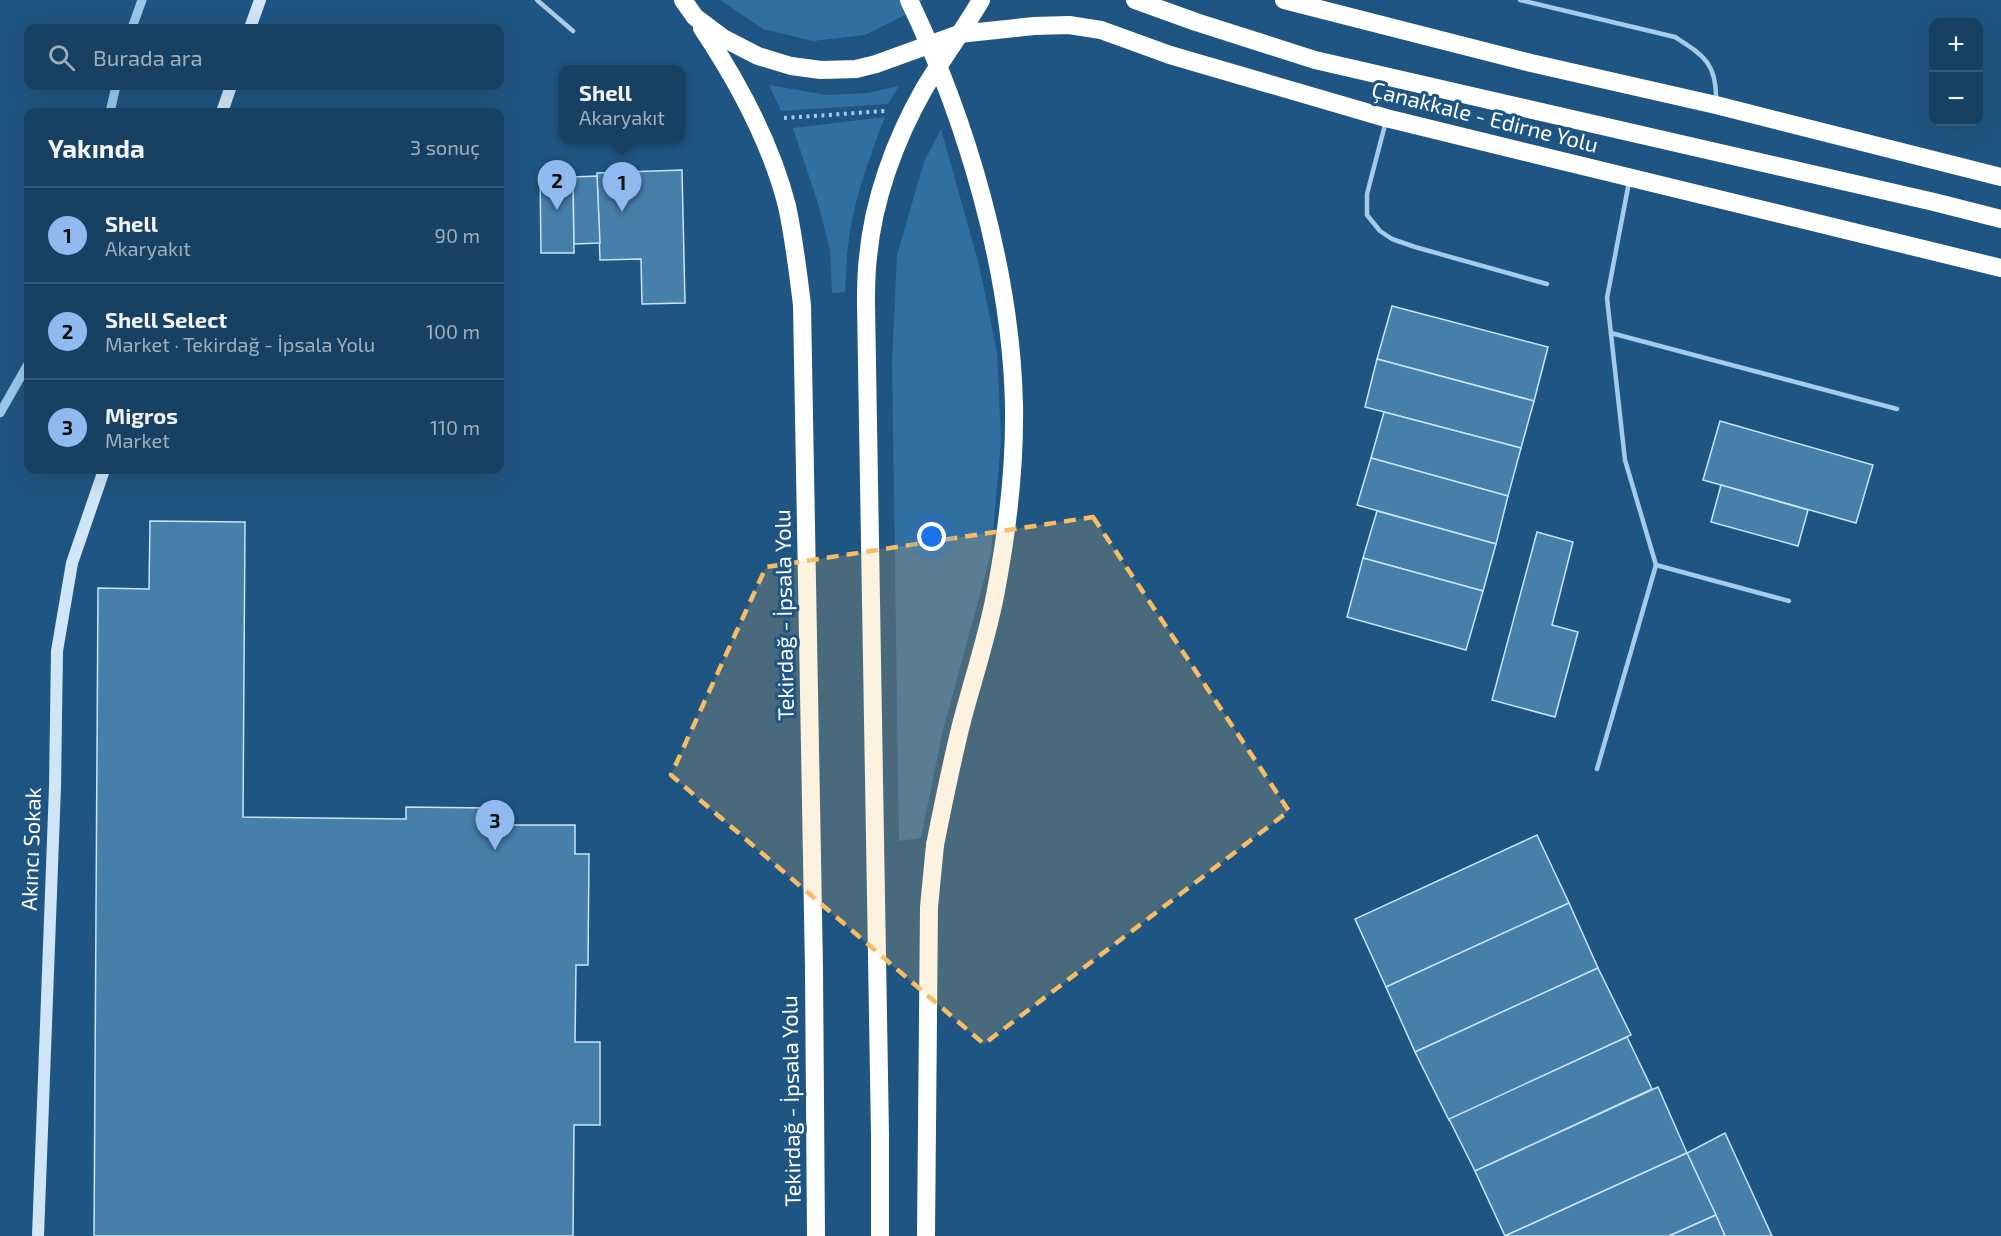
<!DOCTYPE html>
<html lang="tr">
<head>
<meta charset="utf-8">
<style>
  body { margin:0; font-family:"Exo 2",sans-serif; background:#204768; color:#f1f3f6 }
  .controls { position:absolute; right:18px; top:18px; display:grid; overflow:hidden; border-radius:12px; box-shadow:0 6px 24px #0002 }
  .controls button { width:54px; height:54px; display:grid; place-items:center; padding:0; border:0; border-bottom:2px solid #365977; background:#174062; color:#f1f3f6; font:30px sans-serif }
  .you { position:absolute; left:932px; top:537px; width:21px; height:21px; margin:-15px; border:4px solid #fff; border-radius:50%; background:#1a73e8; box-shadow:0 0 0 9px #1a73e833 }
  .badge { display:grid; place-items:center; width:39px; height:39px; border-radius:50%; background:#90b9f0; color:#111; font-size:20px; font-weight:700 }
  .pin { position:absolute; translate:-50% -50px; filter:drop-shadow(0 2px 3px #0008) }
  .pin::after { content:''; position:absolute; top:32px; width:21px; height:18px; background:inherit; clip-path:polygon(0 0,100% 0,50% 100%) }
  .popup { position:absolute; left:559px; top:65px; width:126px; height:78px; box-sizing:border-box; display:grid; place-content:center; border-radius:12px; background:#174062; filter:drop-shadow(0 2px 4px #0005); font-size:20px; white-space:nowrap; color:#9eafbe }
  .popup b { font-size:22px; color:#f1f3f6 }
  .popup::after { content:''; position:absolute; left:50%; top:100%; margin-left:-12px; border:12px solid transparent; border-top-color:#174062 }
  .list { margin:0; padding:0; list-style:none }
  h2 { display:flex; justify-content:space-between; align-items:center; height:78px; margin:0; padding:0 24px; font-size:26px }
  h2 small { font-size:20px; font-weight:400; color:#9eafbe }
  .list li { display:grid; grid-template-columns:39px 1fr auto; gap:18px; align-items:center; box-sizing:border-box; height:96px; padding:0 24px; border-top:2px solid #365977 }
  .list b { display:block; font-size:22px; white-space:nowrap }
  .list p { margin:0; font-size:20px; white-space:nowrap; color:#9eafbe }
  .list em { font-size:20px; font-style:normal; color:#9eafbe }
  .icon { flex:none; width:33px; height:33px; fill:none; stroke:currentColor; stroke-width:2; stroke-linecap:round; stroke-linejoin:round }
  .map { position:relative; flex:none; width:2001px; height:1236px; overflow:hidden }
  .search { position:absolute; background:#174062; box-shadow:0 6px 24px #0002; left:24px; top:24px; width:480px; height:66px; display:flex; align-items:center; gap:15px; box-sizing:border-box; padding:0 21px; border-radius:12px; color:#9eafbe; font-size:22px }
  .panel { position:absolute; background:#174062; box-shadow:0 6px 24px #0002; left:24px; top:108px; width:480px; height:366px; border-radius:12px }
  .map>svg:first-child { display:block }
  .green { fill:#326fa1 }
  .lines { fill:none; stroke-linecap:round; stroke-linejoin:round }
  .stream { stroke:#99c8eb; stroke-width:9 }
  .building { fill:#477fab; stroke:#c9e3f7; stroke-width:1.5 }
  .path { stroke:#a5cbe9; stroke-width:4; stroke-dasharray:3 4.5; stroke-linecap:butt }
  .lane { stroke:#a5cbe9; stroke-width:4.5 }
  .secondary { stroke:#d0e5f7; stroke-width:12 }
  .highway { stroke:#fff; stroke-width:18 }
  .highway-bridge { stroke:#fff; stroke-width:18 }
  .marked { fill:#f7bd65; fill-opacity:0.2; stroke:#f7bd65; stroke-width:4.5; stroke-dasharray:12 8; stroke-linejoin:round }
  .labels { text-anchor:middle; stroke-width:6; stroke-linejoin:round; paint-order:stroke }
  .street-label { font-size:22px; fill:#fff; stroke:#1f5582 }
</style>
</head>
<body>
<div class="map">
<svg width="2001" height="1236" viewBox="0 0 2001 1236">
  <rect width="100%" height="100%" fill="#1f5582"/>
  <g class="green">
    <polygon points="720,0 923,0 911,12 865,35 813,41 763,29"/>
    <polygon points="769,85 827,95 868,93 899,86 888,104 781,111"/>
    <path d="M885,117C869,158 853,201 848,246C846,261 846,276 845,292L832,293L830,250L818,203L793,128Z"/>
    <polygon points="941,129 979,265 997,352 1001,441 991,554 942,734 921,838 899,841 892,361 897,255 924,162"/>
  </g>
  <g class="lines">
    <g class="stream">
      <polyline points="132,28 142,0"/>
      <polyline points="110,112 116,86"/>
      <polyline points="0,413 28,364"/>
    </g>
  </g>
  <g class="building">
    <polygon points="682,170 685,303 642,304 641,259 600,260 597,173"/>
    <polygon points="540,173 573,173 574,253 541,253"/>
    <polygon points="597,176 600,243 574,244 573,177"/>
    <polygon points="1392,306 1548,347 1534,401 1377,359"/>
    <polygon points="1377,359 1534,401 1521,448 1365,407"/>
    <polygon points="1384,412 1521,448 1508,496 1371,458"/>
    <polygon points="1720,421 1873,465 1856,523 1703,480"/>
    <polygon points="1371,458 1508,496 1496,544 1357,505"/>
    <polygon points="1721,485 1808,510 1798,546 1711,522"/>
    <polygon points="1377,511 1496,544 1483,591 1363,558"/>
    <polygon points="150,521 245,522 243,817 406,819 406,807 488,808 487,825 575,825 575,854 589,854 588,965 576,965 575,1042 600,1042 600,1125 574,1125 573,1236 94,1236 98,588 149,589"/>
    <polygon points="1537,532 1573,542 1552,625 1578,632 1555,717 1492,700"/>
    <polygon points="1363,558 1483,591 1466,650 1347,617"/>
    <polygon points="1537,835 1569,903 1386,987 1355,919"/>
    <polygon points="1569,903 1598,968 1415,1052 1386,987"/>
    <polygon points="1598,968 1631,1035 1449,1120 1415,1052"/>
    <polygon points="1627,1037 1652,1089 1475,1171 1449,1119"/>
    <polygon points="1658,1087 1687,1153 1505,1236 1475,1171"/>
    <polygon points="1725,1133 1772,1236 1725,1236 1687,1153"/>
    <polygon points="1687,1153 1716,1215 1669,1236 1505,1236"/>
    <polygon points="1716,1215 1725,1236 1669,1236"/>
  </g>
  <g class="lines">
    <polyline class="path" points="784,118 885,111"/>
    <g class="lane">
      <polyline points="537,0 573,31"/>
      <path d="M1520,0L1675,37C1703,55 1717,63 1716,100"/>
      <polyline points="1386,121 1367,194 1367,215 1380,231 1392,239 1415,247 1547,284"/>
      <polyline points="1611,333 1897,409"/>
      <polyline points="1656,565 1789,601"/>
      <polyline points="1597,769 1656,565 1625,460 1607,298 1629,182"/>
    </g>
    <g class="secondary">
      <polyline points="250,28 260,0"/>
      <polyline points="222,112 231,86"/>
      <polyline points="38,1236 55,787 57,651 72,563 104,470"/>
    </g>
    <g class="highway">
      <polyline points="683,0 695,17 723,38 758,56 791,66 821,70 856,69 876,64 959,34 1034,26 1069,25 1101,30 1170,55 1386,118 2001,268"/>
      <polyline points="1135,0 1196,22 1315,60 1934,202 2001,219"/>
      <polyline points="1284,0 1531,63 1716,105 2001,177"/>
      <path d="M702,28C738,82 771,143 787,206C794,238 798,272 802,305L814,969L816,1236"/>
      <path d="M880,1236V1135L866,304C866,288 866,273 868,258C873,200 895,140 924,89C942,59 963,31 981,0"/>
      <polyline points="926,1236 929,907 935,845"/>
    </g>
    <path class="highway-bridge" d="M909,0C967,121 1011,270 1014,405C1015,466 1008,526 997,585C989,633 973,678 961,725C951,765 943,805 935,845"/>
  </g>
  <path class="marked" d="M1093,517L1289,811L984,1044L671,775L766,567Z"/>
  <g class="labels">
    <g class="street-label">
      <text transform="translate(1485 117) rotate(14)" y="8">Çanakkale - Edirne Yolu</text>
      <text transform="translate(784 615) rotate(-91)" y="8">Tekirdağ - İpsala Yolu</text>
      <text transform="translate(31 849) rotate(-88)" y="8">Akıncı Sokak</text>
      <text transform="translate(791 1101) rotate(-91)" y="8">Tekirdağ - İpsala Yolu</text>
    </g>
  </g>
</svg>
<div class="controls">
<button>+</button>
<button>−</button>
</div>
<div class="you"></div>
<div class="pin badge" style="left:622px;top:212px">1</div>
<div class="popup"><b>Shell</b>Akaryakıt</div>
<div class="pin badge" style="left:557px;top:210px">2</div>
<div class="pin badge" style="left:495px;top:850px">3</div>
<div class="search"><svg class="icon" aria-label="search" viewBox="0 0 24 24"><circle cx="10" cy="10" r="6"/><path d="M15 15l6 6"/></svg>Burada ara</div>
<section class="panel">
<h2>Yakında<small>3 sonuç</small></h2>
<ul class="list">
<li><span class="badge">1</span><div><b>Shell</b><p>Akaryakıt</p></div><em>90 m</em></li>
<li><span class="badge">2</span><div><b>Shell Select</b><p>Market · Tekirdağ - İpsala Yolu</p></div><em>100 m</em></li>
<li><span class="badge">3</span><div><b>Migros</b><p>Market</p></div><em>110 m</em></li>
</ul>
</section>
</div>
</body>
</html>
